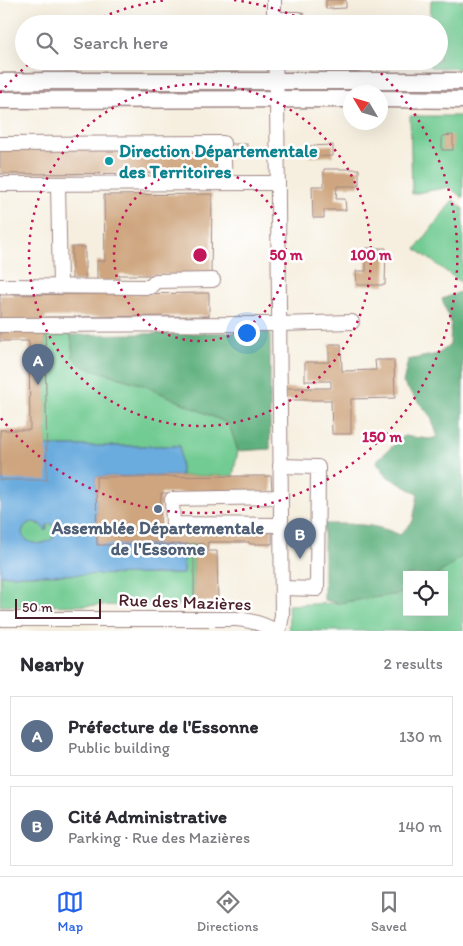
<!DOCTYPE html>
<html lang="en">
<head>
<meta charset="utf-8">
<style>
  body { margin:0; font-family:Itim,sans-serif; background:#f7f7f7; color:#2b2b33 }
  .controls { position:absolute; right:15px; bottom:15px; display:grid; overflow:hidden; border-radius:0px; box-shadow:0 5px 20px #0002 }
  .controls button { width:45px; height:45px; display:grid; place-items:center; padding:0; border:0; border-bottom:1px solid #e1e1e2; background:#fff; color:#2b2b33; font:25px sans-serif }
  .compass { position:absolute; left:343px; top:85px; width:45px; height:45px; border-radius:50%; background:#fff; box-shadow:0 5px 20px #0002; rotate:308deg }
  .scale { position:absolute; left:15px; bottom:12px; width:86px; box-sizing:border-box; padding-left:5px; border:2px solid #4a1f2b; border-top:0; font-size:14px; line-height:18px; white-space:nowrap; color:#4a1f2b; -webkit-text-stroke:4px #fff; paint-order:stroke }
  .you { position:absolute; left:246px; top:332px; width:18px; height:18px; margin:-12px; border:4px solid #fff; border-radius:50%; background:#1a73e8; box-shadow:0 0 0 8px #1a73e833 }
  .badge { display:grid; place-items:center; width:32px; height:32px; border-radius:50%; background:#2563eb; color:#fff; font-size:16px; font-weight:700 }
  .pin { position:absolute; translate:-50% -41px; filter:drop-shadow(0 1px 2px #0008) }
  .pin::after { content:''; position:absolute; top:26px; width:18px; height:15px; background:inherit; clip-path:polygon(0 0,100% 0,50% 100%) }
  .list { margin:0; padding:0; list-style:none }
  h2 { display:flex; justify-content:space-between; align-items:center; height:65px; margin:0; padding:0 20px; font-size:21px }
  h2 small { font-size:16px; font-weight:400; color:#7c7c81 }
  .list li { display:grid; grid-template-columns:32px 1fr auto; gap:15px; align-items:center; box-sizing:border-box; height:80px; margin:0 10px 10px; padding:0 10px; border:1px solid #e1e1e2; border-radius:0px }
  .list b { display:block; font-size:19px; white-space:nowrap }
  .list p { margin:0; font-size:16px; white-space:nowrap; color:#7c7c81 }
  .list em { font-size:16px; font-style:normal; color:#7c7c81 }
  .icon { flex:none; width:28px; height:28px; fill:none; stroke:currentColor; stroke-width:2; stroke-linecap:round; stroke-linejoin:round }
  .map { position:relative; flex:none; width:463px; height:631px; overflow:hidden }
  .search { position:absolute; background:#fff; box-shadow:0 5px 20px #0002; left:15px; right:15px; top:15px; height:55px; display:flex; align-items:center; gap:12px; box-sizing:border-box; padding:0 18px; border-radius:28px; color:#7c7c81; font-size:19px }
  .sheet { height:245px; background:#fff }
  nav { display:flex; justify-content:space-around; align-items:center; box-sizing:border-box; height:70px; border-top:1px solid #e1e1e2; background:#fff; font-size:14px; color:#7c7c81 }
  nav a { display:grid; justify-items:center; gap:2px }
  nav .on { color:#2563eb }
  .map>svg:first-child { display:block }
  .green { fill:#71cb92; stroke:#5e755e }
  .forest { fill:#5caf7c; stroke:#536754 }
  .water { fill:#6aacde; stroke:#5a6684; fill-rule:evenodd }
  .building { fill:#cea57e }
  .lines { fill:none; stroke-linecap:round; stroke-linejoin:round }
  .minor-casing { stroke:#a08785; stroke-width:16 }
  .major-casing { stroke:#a08785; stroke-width:19 }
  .minor { stroke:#fff; stroke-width:14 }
  .major { stroke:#fff; stroke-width:16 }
  .ring { fill:none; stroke:#c2185b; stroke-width:2.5; stroke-dasharray:2.5 5 }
  .culture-dot { fill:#0f9aa8; stroke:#fff; stroke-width:2 }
  .service-dot { fill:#5c6f8a; stroke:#fff; stroke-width:2 }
  .labels { text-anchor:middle; stroke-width:5; stroke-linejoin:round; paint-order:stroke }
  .culture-label { font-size:18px; font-weight:bold; fill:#0d838f; stroke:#fff; text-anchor:start }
  .service-label { font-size:18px; font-weight:bold; fill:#4e5e75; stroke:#fff }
  .street-label { font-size:18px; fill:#4a1f2b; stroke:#fff }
  .centre { fill:#c2185b; stroke:#fff; stroke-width:2.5 }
  .ring-label { font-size:15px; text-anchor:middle; font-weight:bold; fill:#c2185b; stroke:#fff; stroke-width:5; stroke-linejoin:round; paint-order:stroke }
</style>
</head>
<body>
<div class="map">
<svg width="463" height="631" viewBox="0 0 463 631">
  <rect width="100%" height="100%" fill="#fff"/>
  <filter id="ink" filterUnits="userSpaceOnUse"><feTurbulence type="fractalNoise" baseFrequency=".02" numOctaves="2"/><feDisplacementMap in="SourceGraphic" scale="10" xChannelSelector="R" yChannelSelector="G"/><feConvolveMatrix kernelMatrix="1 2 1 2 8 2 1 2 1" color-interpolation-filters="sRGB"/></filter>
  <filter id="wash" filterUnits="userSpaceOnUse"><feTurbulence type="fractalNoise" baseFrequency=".0096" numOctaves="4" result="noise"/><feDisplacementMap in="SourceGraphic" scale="20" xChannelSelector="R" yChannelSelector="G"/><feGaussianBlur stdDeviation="1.12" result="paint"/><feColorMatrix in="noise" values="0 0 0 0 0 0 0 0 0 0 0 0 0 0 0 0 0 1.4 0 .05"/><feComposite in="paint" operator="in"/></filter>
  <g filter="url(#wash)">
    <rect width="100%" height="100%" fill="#f6efdf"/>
    <g class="green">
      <polygon points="431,0 463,0 463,69 430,67 430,61 439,61 439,24 430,24"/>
      <polygon points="410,116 463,116 463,198 449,187 412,194"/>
      <polygon points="453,200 463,208 463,284 416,249"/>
      <polygon points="45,335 71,335 73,357 83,366 143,385 229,424 238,451 233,476 181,476 180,446 46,446"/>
      <path d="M34,522L47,529V525L50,523L52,524L54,528L53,538C44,546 27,546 22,534C23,526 26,523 34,522Z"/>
      <polygon points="203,544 203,551 194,551 194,601 196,602 196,605 0,606 0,575 183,574 183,545"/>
      <polygon points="463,555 463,631 289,631 288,605 338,603 407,592 407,612 444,612 444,575 436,575 450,566"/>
    </g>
    <g class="forest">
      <path d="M463,291V555L450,566L436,575H407L406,593L338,603L324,600V524C353,524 374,523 400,535L413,521L418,494L388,477L376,461L404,436L429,439L438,437L431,417L403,383L408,360L438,354L450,345L451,323L442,299Z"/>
      <polygon points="270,332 270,449 238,451 229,424 143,385 82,366 73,357 71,335"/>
    </g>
    <path class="water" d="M46,446H180L181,476L96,477L97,544L183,545V574L0,575V480ZM34,522L40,524L46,531L47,525L52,524L55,528L53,538C44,546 28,546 22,534C23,526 26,523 34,522Z"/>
    <g id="blocks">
      <g class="building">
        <polygon points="326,0 346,0 346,8 326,9"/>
        <polygon points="453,135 453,150 442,150 442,136"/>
        <rect x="231" y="144" width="16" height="11"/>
        <polygon points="333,145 333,156 309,157 309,146"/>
        <polygon points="0,149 217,149 217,173 0,174"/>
        <polygon points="324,169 359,169 359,186 337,186 336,199 345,199 346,210 324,210 324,218 313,218 312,186 324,186"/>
        <polygon points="212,194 211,275 119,275 119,281 97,281 97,261 105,261 104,195"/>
        <rect x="72" y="247" width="13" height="34"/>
        <polygon points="366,248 386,248 385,285 357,285 356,271 366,271"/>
        <polygon points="209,293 209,316 45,317 47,480 0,480 0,430 30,430 29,341 0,341 0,295"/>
        <polygon points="329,344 341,344 342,371 376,370 375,360 394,360 395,398 351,399 351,434 332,434 331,400 285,400 285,388 331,388 331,381 305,381 305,362 329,362"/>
        <polygon points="271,476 272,492 161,493 160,528 272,528 272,544 250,544 249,542 208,542 207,551 217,551 218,602 194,602 194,551 203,551 203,544 97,545 96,477"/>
      </g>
    </g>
  </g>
  <g filter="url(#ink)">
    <use href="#blocks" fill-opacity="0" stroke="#a08785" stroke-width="1"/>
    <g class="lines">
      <g class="minor-casing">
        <g id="minor">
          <polyline points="274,0 274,24"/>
          <polyline points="274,19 298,19"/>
          <polyline points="275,61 277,99 282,616 279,631"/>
          <polyline points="0,144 223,143 225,183"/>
          <polyline points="0,184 278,183"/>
          <polyline points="58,184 60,286"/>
          <polyline points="0,286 150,287 156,281 213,280"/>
          <polyline points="0,325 279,324 352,322"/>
          <polyline points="280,466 318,467 317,589 282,588"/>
          <polyline points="281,497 172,499 173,524 281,525"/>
          <path d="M0,619H236C251,620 263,624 276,631"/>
        </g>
      </g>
      <g class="major-casing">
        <g id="major">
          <polyline points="0,82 48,81 463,81"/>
          <polyline points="380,99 463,100"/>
          <polyline points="0,100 350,99"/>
        </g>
      </g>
      <use href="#minor" class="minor"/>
      <use href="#major" class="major"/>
    </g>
  </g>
  <g class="ring">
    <circle cx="200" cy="255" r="86"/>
    <circle cx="200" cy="255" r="171"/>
    <path d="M0 93A257 257 0 0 1 30 63M89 23A257 257 0 0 1 166 0M234 0A257 257 0 0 1 311 23M370 63A257 257 0 1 1 0 417"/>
  </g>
  <circle class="culture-dot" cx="109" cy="161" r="5"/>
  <circle class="service-dot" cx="158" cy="509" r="5"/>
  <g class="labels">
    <g class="culture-label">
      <text x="119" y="157">Direction Départementale<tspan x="119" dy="21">des Territoires</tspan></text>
    </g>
    <g class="service-label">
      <text x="158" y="534">Assemblée Départementale<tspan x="158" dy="21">de l'Essonne</tspan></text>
    </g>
    <g class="street-label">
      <text transform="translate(185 602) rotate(2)" y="6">Rue des Mazières</text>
    </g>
  </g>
  <circle cx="200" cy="255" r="8" class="centre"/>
  <g class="ring-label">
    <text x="286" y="260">50 m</text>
    <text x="371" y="260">100 m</text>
    <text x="382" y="442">150 m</text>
  </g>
</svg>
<div class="controls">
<button><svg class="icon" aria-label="locate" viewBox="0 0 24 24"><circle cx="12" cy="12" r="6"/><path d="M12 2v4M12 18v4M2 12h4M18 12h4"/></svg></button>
</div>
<svg class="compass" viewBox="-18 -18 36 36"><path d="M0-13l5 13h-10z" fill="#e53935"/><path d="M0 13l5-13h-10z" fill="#7c7c81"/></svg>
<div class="scale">50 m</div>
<div class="you"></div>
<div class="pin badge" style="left:38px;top:385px;background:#5c6f8a">A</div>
<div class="pin badge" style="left:300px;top:559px;background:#5c6f8a">B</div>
<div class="search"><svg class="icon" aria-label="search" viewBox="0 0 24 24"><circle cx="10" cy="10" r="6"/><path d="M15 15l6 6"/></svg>Search here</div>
</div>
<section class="sheet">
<h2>Nearby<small>2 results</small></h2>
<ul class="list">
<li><span class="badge" style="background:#5c6f8a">A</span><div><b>Préfecture de l'Essonne</b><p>Public building</p></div><em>130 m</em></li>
<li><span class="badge" style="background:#5c6f8a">B</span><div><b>Cité Administrative</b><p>Parking · Rue des Mazières</p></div><em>140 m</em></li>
</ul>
</section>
<nav>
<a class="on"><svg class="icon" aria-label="map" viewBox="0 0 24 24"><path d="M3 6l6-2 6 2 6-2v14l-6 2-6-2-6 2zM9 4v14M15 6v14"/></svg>Map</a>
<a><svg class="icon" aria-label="directions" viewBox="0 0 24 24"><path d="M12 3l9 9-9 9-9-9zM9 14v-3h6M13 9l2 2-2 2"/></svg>Directions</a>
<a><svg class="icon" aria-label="saved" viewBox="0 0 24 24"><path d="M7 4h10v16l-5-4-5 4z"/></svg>Saved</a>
</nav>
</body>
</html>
